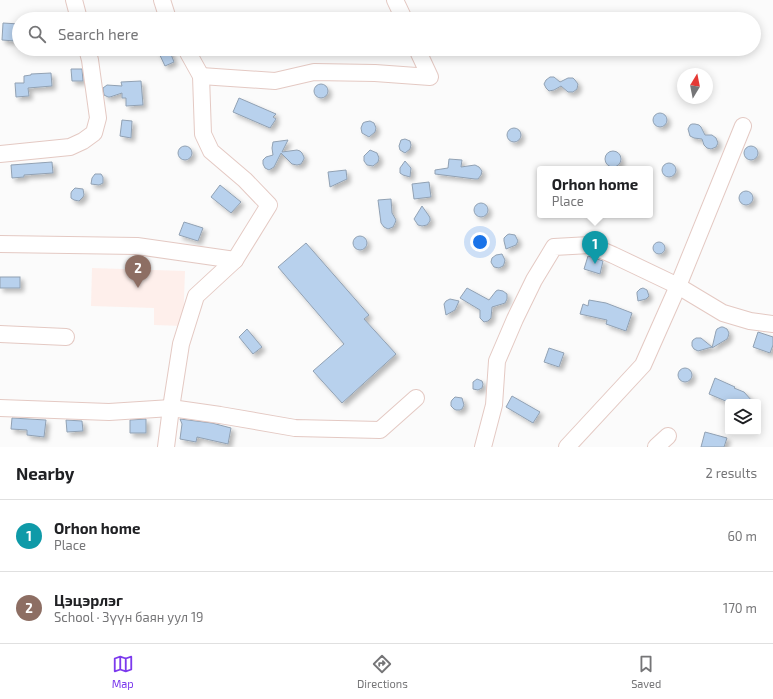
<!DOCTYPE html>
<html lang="en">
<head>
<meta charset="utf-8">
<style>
  body { margin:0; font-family:"Exo 2",sans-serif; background:#f2f2f2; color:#202124 }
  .controls { position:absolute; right:12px; bottom:12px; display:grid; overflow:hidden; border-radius:4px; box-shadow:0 2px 10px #0003 }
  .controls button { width:36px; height:36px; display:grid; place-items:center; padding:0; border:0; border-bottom:1px solid #e0e0e0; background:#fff; color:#202124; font:20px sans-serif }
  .compass { position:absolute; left:677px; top:68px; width:36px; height:36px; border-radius:50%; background:#fff; box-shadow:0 2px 10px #0003; rotate:10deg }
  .you { position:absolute; left:480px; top:242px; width:14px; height:14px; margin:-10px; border:3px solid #fff; border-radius:50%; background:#1a73e8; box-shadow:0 0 0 6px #1a73e833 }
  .badge { display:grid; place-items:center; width:26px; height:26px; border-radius:50%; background:#7c3aed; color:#fff; font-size:13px; font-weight:700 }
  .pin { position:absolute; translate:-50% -33px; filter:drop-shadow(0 1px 2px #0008) }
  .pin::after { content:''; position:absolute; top:21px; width:14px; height:12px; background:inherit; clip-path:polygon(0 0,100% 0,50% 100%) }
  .popup { position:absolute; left:537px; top:166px; width:116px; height:52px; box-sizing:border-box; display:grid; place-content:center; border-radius:4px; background:#fff; filter:drop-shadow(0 1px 3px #0005); font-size:13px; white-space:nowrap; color:#757577 }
  .popup b { font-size:15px; color:#202124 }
  .popup::after { content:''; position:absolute; left:50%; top:100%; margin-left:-8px; border:8px solid transparent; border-top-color:#fff }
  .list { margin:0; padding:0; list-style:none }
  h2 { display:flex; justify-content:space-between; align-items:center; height:52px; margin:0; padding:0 16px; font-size:17px }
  h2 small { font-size:13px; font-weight:400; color:#757577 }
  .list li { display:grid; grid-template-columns:26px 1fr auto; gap:12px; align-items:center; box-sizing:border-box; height:72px; padding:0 16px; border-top:1px solid #e0e0e0 }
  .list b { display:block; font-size:15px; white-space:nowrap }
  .list p { margin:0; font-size:13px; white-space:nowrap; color:#757577 }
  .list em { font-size:13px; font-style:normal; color:#757577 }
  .icon { flex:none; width:22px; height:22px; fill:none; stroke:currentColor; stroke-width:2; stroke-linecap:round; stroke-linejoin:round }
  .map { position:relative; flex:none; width:773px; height:447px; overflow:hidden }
  .search { position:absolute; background:#fff; box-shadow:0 2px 10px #0003; left:12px; right:12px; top:12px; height:44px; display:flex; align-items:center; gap:10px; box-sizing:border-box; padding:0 14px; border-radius:22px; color:#757577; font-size:15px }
  .sheet { height:196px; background:#fff }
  nav { display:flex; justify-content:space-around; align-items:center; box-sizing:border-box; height:56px; border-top:1px solid #e0e0e0; background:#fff; font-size:11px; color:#757577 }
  nav a { display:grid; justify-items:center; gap:2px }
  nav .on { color:#7c3aed }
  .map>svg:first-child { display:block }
  .built { fill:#feefeb }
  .building { fill:#b8d1ed; stroke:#91a1b3; filter:url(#shadow) }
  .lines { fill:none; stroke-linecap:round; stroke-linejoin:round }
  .street-casing { stroke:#e4c9c3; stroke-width:18 }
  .street { stroke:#fff; stroke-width:16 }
</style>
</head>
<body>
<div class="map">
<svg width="773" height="447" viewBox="0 0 773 447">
  <defs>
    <filter id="shadow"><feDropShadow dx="3.5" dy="3.5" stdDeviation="2" flood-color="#0004"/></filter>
  </defs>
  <rect width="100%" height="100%" fill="#fbfbfb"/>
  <polygon class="built" points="92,268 185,271 183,326 154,325 154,308 91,306"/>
  <g class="building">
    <polygon points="3,23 19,24 19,40 15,40 15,41 2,40"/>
    <polygon points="157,49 169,49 174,62 165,66"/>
    <polygon points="71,69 82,69 83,81 72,81"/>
    <polygon points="51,73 52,86 28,88 29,96 16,97 15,83 24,83 24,76 31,75 31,74"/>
    <polygon points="550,77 554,77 560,82 568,78 573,78 575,80 578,84 577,89 573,92 568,92 561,86 554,90 549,91 546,88 544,84 546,80"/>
    <polygon points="141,81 143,105 126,106 126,98 122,98 122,93 110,97 108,97 104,95 103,88 107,85 122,86 121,82"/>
    <circle cx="321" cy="91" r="7"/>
    <polygon points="239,98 276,114 273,117 276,119 270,128 233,112"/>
    <circle cx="660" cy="120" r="7"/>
    <polygon points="122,120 132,121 131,138 120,136"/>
    <polygon points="370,121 374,123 376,128 375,132 369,137 362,133 361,128 363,123 365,122"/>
    <polygon points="692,124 695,124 699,125 701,127 705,135 712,135 716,138 718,143 716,147 711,149 707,148 704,145 702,139 694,138 690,136 688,129 690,125"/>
    <circle cx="514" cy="135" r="7"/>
    <polygon points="405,139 410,141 411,145 410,149 405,153 400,150 399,146 401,140"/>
    <polygon points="288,140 282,152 297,150 300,151 302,153 304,157 304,159 301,164 297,165 292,164 281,153 274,167 269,170 265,168 263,164 263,160 266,157 273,155 272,148 273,142"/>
    <circle cx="751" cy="153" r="7"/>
    <circle cx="185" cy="153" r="7"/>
    <polygon points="370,150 377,153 379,158 378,162 373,166 367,165 364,161 364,156"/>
    <circle cx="613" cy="159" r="8"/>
    <polygon points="449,159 462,160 461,167 475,165 479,167 482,171 481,175 478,179 475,179 435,174 435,170 448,168"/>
    <polygon points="405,161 411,168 410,177 403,175 400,173 400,168"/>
    <polygon points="52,162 53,173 24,175 24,177 12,178 11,165"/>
    <circle cx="669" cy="170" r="7"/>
    <polygon points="346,170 347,179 330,187 328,172"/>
    <polygon points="95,174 101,174 103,177 103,183 99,185 91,184 92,178"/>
    <polygon points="429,182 431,197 414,199 412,184"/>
    <polygon points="220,185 241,202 231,213 211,197"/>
    <polygon points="75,188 83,189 84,195 83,197 79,201 74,200 71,198 71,193 72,191"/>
    <circle cx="746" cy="198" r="7"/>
    <polygon points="391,199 392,213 396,220 395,223 393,227 388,229 384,227 381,223 378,200"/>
    <circle cx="481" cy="210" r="7"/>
    <polygon points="422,206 429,216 430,218 430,221 427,225 422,226 418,225 414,219"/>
    <polygon points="184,222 203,228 198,241 179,235"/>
    <polygon points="509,234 515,235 518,241 516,245 506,249 504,241 504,238 507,235"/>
    <circle cx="360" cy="243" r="7"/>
    <circle cx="659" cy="248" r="6"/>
    <polygon points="306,243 369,315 364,319 396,354 342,403 313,371 344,344 278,267"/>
    <polygon points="502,254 505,260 504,264 503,266 499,268 494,267 492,264 491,262 492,258 496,255"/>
    <polygon points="588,256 603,261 600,274 584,269"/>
    <rect x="0" y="277" width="20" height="11"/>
    <polygon points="467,288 489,300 496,291 498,290 503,291 507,294 507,299 505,303 502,304 492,307 491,318 488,321 484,322 480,318 480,310 460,298"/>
    <polygon points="643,288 647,290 649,296 646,299 638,301 637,294 637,292 640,289"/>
    <polygon points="450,299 459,301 455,310 446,315 444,304 446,301"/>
    <polygon points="589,300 606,303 632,313 626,331 606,324 607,320 580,314 583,304 588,306"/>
    <polygon points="721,327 723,327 727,329 729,333 728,337 727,339 712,348 716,331 717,329"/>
    <polygon points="247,329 262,347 253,354 239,337"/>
    <polygon points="758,332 773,337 773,345 770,353 753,347"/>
    <polygon points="696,338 701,338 712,347 698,351 694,349 692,346 692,342 693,340"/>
    <polygon points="549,348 564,353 559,367 544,362"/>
    <circle cx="685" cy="375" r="7"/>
    <polygon points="715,378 735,387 734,388 744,392 753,402 728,402 709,394"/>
    <polygon points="477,379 482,381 483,384 482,388 478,390 473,389 473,382"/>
    <polygon points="512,396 540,412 533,423 506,407"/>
    <polygon points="455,397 462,398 464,405 462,409 460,410 456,410 454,409 451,406 451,402 452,400"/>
    <polygon points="12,418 46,420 44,437 27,435 27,430 11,429"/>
    <polygon points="146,419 146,433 130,433 130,420"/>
    <polygon points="180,419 212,423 231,428 228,444 197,437 196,442 180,439 182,424"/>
    <polygon points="66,420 82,421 83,431 67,432"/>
    <polygon points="705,432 727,438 724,447 701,447"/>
  </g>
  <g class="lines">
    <g class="street-casing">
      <g id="street">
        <polyline points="74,0 79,19"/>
        <polyline points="162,0 168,19"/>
        <polyline points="395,0 404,19"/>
        <polyline points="201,76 275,81 314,72 375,73 430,77 417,49"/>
        <polyline points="0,154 70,147 83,141 94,133 98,118 90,60 87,49"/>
        <polyline points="0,244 137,246 235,260"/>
        <polyline points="0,334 66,337"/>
        <polyline points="0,408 109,412 171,408 220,415 295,428 380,430 416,398"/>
        <polyline points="166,447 171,408 181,344 196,296 235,260 269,205 245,180 211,151 203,134 201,76 186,49"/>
        <polyline points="483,447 494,405 497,361 515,319 534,280 554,247 590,245 613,255 678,286 723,313 750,321 773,324"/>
        <polyline points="567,447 643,365 678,286 743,126"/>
        <polyline points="656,447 668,436"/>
      </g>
    </g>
    <use href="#street" class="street"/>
  </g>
</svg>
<div class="controls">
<button><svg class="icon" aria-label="layers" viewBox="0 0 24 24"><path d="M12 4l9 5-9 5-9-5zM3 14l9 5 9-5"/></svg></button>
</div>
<svg class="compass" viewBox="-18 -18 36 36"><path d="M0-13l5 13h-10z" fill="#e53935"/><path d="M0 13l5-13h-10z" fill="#757577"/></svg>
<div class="you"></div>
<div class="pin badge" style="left:595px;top:264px;background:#0f9aa8">1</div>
<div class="popup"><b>Orhon home</b>Place</div>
<div class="pin badge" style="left:138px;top:288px;background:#8d6e63">2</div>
<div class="search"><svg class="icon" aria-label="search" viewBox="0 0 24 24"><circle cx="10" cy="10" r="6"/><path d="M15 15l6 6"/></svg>Search here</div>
</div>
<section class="sheet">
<h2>Nearby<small>2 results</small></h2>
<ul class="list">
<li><span class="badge" style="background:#0f9aa8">1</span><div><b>Orhon home</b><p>Place</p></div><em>60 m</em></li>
<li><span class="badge" style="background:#8d6e63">2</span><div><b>Цэцэрлэг</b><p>School · Зүүн баян уул 19</p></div><em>170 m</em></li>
</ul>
</section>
<nav>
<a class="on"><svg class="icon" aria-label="map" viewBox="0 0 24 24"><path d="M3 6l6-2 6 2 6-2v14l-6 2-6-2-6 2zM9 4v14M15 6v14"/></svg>Map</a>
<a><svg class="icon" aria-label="directions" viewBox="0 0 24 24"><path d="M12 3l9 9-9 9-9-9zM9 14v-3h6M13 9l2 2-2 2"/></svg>Directions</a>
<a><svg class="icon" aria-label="saved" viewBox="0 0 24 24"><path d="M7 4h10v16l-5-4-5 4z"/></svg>Saved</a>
</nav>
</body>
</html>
